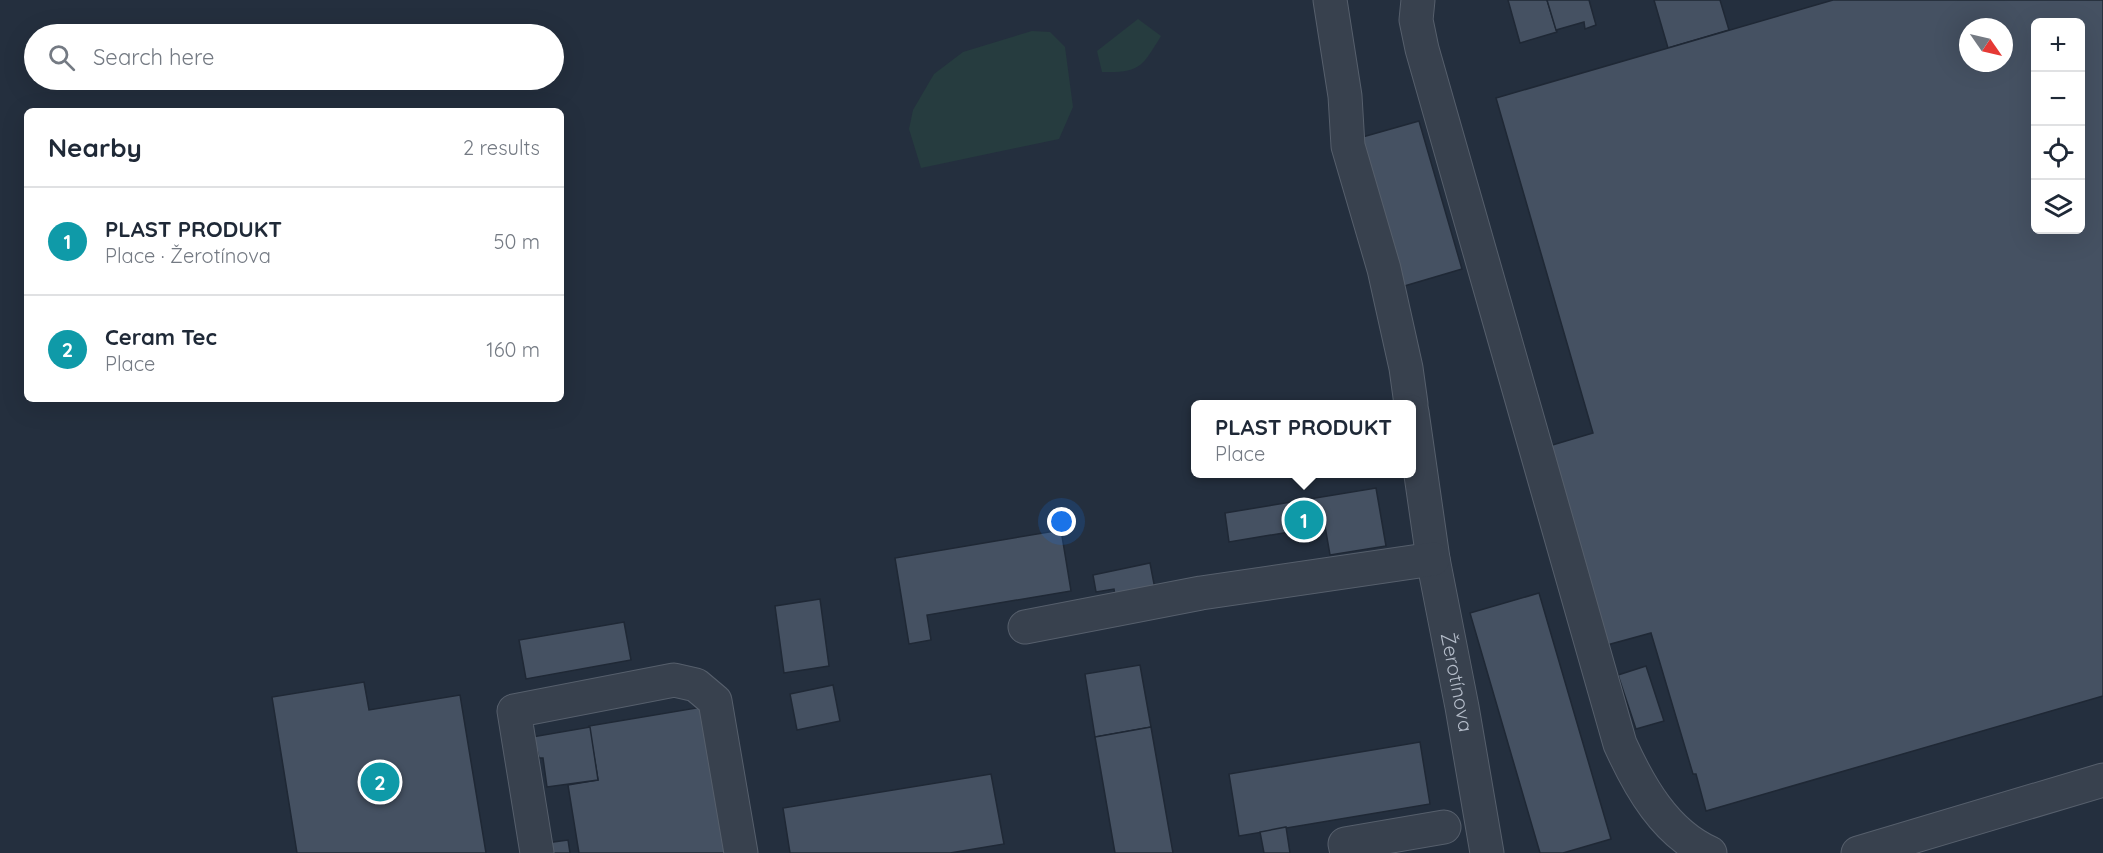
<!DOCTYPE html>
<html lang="en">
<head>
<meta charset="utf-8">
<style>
  body { margin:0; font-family:Quicksand,sans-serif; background:#f2f2f3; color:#1f2937 }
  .controls { position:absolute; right:18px; top:18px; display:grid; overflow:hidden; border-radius:9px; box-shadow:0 6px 24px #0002 }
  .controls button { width:54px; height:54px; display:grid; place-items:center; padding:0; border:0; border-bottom:2px solid #e0e1e3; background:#fff; color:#1f2937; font:30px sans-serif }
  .compass { position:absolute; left:1959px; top:18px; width:54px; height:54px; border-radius:50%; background:#fff; box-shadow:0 6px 24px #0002; rotate:124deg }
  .you { position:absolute; left:1062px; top:522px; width:21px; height:21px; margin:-15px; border:4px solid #fff; border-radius:50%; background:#1a73e8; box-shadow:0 0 0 9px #1a73e833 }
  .badge { display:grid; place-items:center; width:39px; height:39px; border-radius:50%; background:#4f688e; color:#fff; font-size:20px; font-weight:700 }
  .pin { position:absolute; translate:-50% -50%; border:3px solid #fff; box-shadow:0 2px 6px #0006 }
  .popup { position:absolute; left:1191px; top:400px; width:225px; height:78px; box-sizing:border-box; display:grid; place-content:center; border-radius:9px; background:#fff; filter:drop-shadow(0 2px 4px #0005); font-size:20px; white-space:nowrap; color:#747a83 }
  .popup b { font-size:22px; color:#1f2937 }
  .popup::after { content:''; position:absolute; left:50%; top:100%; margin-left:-12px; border:12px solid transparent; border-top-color:#fff }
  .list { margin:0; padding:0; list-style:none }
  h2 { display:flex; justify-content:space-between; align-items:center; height:78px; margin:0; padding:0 24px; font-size:26px }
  h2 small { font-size:20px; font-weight:400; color:#747a83 }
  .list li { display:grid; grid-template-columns:39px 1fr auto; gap:18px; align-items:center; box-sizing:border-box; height:108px; padding:0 24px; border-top:2px solid #e0e1e3 }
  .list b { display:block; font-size:22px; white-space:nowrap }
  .list p { margin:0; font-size:20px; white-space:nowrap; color:#747a83 }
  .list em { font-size:20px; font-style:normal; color:#747a83 }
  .icon { flex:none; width:33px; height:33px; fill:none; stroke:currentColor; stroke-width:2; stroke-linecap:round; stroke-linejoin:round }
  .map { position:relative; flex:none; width:2103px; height:853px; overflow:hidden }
  .search { position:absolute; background:#fff; box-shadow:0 6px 24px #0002; left:24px; top:24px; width:540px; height:66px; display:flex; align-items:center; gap:15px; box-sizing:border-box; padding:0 21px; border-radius:33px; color:#747a83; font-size:22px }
  .panel { position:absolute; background:#fff; box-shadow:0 6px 24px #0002; left:24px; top:108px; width:540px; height:294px; border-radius:9px }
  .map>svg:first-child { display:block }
  .green { fill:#263c3f }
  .building { fill:#455162; stroke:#1f2835; stroke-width:1.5; fill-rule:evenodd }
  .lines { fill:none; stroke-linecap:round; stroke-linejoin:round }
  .minor-casing { stroke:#565f6c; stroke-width:35 }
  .minor { stroke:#38414e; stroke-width:33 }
  .labels { text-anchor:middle; stroke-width:6; stroke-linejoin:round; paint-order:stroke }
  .street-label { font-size:20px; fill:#b4bcc9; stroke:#1d2633 }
</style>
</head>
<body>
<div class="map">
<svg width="2103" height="853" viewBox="0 0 2103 853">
  <rect width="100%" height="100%" fill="#242f3e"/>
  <g class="green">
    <path d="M1138,19L1161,36C1142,67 1140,73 1102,72L1097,51Z"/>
    <polygon points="1032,31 1050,32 1065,47 1073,107 1059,139 921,168 909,129 913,110 934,74 963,52"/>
  </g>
  <g class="building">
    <polygon points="1508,0 1547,0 1557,32 1520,43"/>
    <polygon points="1547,0 1589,0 1596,25 1585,29 1584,22 1556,30"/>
    <polygon points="1654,0 1720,0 1729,30 1668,48"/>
    <path d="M1833,0H2103V696L1706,811L1696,774H1693L1651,633L1607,645L1549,446L1593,433L1496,98ZM2036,22H2080V230H2036ZM1968,27H2004V63H1968Z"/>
    <polygon points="1419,121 1462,269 1401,287 1359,138"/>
    <polygon points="1376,488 1386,546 1330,555 1325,526 1229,542 1225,513"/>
    <polygon points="1061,530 1071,591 927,615 931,640 909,644 895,558"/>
    <polygon points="1150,563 1155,589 1115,596 1114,589 1096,592 1093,575"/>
    <polygon points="1539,593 1611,839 1563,853 1540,853 1470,613"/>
    <polygon points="820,599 829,666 784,673 775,606"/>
    <polygon points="624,622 631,660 526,679 519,640"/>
    <polygon points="1140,665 1151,727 1095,737 1085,674"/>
    <polygon points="1646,666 1664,721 1636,729 1618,675"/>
    <polygon points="364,682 369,710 460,695 486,853 297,853 272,697"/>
    <polygon points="833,685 840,721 797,730 790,694"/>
    <polygon points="702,707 726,853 579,853 568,785 598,780 589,726"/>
    <polygon points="590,727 598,780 547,787 543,758 539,758 537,750 535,750 532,737"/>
    <polygon points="1151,727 1173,853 1115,853 1095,737"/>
    <polygon points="1420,742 1430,804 1239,836 1229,774"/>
    <polygon points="991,774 1004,844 950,853 790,853 783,808"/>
    <polygon points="1286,827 1290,853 1264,853 1260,832"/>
    <polygon points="568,840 570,853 548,853 546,843"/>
  </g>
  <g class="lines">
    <g class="minor-casing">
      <g id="minor">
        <polyline points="1330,0 1345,96 1348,146 1384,269 1406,368 1411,404"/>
        <path d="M1418,0L1416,20L1422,49L1620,744C1639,786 1665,833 1710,853"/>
        <path id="s1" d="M1412,412L1433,559L1462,707L1487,853"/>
        <polyline points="1025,627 1201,593 1433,559"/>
        <polyline points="537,853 514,711 674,680 696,685 715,701 741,853"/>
        <polyline points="1347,853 1345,844 1444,827"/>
        <polyline points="1858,853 2103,780"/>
      </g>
    </g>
    <use href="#minor" class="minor"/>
  </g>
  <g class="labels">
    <g class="street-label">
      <text dy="7" stroke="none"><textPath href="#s1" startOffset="274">Žerotínova</textPath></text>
    </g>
  </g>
</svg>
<div class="controls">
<button>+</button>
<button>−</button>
<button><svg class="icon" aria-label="locate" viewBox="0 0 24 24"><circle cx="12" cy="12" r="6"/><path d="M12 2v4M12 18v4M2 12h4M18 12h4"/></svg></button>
<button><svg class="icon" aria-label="layers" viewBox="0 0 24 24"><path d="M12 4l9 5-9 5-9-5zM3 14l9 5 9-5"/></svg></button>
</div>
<svg class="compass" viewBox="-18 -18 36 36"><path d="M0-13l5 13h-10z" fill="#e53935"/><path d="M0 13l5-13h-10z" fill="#747a83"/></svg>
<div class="you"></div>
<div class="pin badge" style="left:1304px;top:520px;background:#0f9aa8">1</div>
<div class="popup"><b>PLAST PRODUKT</b>Place</div>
<div class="pin badge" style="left:380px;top:782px;background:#0f9aa8">2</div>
<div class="search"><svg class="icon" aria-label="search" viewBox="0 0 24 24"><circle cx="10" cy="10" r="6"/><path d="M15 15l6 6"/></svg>Search here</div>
<section class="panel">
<h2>Nearby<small>2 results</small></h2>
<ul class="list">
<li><span class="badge" style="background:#0f9aa8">1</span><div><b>PLAST PRODUKT</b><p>Place · Žerotínova</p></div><em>50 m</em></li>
<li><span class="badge" style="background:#0f9aa8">2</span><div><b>Ceram Tec</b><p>Place</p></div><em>160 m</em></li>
</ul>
</section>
</div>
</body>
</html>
